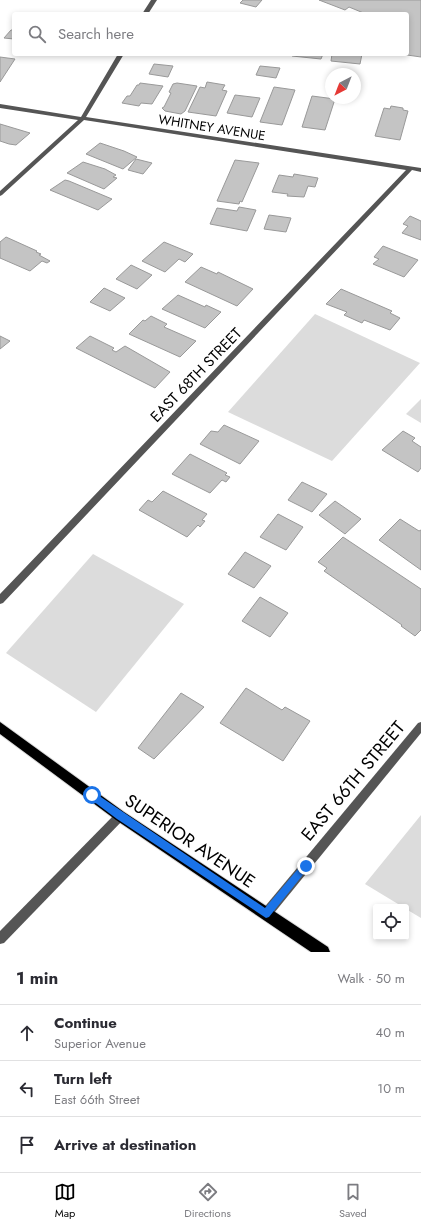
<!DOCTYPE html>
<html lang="en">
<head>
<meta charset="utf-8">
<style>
  body { margin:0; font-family:Jost,sans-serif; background:#f7f7f7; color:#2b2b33 }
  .controls { position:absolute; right:12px; bottom:12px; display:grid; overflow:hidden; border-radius:4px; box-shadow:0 2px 6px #0003 }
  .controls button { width:36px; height:36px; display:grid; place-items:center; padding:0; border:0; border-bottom:1px solid #e1e1e2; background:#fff; color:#2b2b33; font:20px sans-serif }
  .compass { position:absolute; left:325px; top:68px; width:36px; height:36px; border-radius:50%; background:#fff; box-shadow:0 2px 6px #0003; rotate:222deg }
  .stop { position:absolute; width:12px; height:12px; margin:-9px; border:3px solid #1a73e8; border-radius:50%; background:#fff }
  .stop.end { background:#1a73e8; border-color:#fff; box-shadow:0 1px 4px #0008 }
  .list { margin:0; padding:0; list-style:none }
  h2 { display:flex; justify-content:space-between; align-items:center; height:52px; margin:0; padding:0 16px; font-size:17px }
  h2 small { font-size:13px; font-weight:400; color:#7c7c81 }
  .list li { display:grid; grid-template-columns:26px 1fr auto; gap:12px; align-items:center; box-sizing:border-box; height:56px; padding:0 16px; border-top:1px solid #e1e1e2 }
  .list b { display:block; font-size:15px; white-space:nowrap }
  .list p { margin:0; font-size:13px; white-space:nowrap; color:#7c7c81 }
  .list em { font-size:13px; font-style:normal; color:#7c7c81 }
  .icon { flex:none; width:22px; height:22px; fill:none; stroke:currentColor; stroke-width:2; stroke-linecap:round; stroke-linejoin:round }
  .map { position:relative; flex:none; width:421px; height:952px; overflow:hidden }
  .search { position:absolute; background:#fff; box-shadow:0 2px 6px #0003; left:12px; right:12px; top:12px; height:44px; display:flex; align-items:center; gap:10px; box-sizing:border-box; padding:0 14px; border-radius:4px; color:#7c7c81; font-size:15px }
  .sheet { height:220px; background:#fff }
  nav { display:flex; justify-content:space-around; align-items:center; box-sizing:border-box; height:56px; border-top:1px solid #e1e1e2; background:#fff; font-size:11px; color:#7c7c81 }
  nav a { display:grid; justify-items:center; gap:2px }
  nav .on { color:#000 }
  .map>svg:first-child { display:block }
  .green { fill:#dcdcdc }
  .building { fill:#c4c4c4; stroke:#999 }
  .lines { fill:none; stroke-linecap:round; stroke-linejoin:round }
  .primary-casing { stroke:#dbdbdb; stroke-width:2 }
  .street { fill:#555; fill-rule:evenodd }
  .primary { fill:#000; fill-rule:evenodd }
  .route { fill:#1a73e8 }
  .labels { text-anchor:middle; stroke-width:4; stroke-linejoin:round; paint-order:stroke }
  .far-street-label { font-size:13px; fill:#000; stroke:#fff }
  .street-label { font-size:15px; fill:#000; stroke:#fff }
  .near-street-label { font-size:18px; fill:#000; stroke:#fff }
</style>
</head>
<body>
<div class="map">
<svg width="421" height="952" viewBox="0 0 421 952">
  <rect width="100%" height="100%" fill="#fff"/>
  <g class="green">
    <polygon points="315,314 420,363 332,461 228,412"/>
    <polygon points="421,399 421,423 406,414"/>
    <polygon points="93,554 184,604 96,712 6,653"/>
    <polygon points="421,815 421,918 406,909 406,907 403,907 365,884"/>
  </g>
  <g class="building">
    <polygon points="243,0 262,0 256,7 240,3"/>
    <polygon points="319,0 421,0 421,57 400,54 407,54 407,14 366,14 349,7 345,10"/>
    <polygon points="11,30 14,30 14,39 4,38"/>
    <polygon points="293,54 323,54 321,59 292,56"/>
    <polygon points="332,54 362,54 360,64 331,61"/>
    <polygon points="0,57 15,59 0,82"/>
    <polygon points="154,64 173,66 168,77 149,74"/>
    <polygon points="260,66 280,68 276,78 256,75"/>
    <polygon points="207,82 225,85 222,90 227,91 216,116 188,112 200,87 205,88"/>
    <polygon points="140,83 163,86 152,104 141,103 139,106 122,103 127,96 130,96 137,85 139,85"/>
    <polygon points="177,83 197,86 185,111 181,114 165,111 162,108 164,107 171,93 169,92 173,84"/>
    <polygon points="274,87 295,90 282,125 260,122"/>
    <polygon points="235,95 260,98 252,117 227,113"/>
    <polygon points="312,96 335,99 325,130 302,127"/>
    <polygon points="391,106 403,108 403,110 408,111 400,140 375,136 384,108 390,109"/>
    <polygon points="0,124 30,133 16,145 9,144 0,141"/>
    <polygon points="100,143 124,151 137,157 123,169 86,154"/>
    <polygon points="136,159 152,163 143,174 128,170"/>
    <polygon points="235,160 259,163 242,202 240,201 239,204 217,201"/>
    <polygon points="83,162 105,169 116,175 113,177 117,178 104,189 67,173"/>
    <polygon points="294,174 318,178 315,187 308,186 304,197 287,196 288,194 272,192 279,175 293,177"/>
    <polygon points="65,180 69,181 112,199 98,210 50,190"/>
    <polygon points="239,207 256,210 247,231 210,224 217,208 237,211"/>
    <polygon points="269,215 291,218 286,232 264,229"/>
    <polygon points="410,216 421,221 421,240 402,233 408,226 403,224"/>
    <polygon points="6,237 37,251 36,252 41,254 39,255 50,261 47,263 42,261 30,271 0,258 0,242"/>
    <polygon points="164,242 193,254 185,262 179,259 165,272 142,261"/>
    <polygon points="383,246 418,260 404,277 373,264 379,259 374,257"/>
    <polygon points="131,265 152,275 137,289 116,279"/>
    <polygon points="201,267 217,274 218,272 253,289 237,306 185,282"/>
    <polygon points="104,288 125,298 110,311 90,302"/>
    <polygon points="341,289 392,311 390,313 400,318 390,330 364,320 362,323 344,315 347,312 326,304"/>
    <polygon points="178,295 205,307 206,305 221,312 205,328 162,309"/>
    <polygon points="151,316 167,324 164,327 196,341 180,357 129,334 143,320 145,321"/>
    <polygon points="0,336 10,341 0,349"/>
    <polygon points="90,336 114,348 112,350 116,352 125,346 170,372 155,388 76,348"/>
    <polygon points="224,425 259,441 240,464 200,444 211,431 218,432"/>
    <polygon points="403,431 415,438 412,441 421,447 421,468 418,472 382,450"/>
    <polygon points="190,454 227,473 225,475 230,477 226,482 222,480 210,493 172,474"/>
    <polygon points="302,482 327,494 312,512 288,500"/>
    <polygon points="163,491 207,514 202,520 205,521 200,527 198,525 187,537 139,510 148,500 152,502"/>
    <polygon points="335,501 361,519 345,534 319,515"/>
    <polygon points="278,514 303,527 286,550 260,537"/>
    <polygon points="400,519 419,531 421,530 421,570 379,540"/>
    <polygon points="343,537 421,589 421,630 415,636 401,626 402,625 324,571 327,568 318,562"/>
    <polygon points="245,552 271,566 254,588 228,574"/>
    <polygon points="260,597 288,613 270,637 242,621"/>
    <polygon points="246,688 282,710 285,707 310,721 283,761 220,723"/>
    <polygon points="181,693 204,707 154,759 138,748"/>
  </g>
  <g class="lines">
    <g class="primary-casing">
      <polygon id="primary" points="0,722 124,812 328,947 330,952 311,952 116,820 0,734"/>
    </g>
    <g class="street">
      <polygon points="151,0 157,0 148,14 142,14"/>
      <polygon points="118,54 124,54 86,117 421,168 421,172 412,170 3,603 0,604 0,594 406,170 84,120 2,195 0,196 0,191 78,120 0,108 0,104 81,117"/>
      <polygon points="421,722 421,733 270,918 266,919 262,918 261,914 262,910 418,723"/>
      <polygon points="120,811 124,813 125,816 124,819 4,943 0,944 0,931 116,813"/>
    </g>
    <use href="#primary" class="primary"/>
  </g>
  <polygon class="route" points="92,791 265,908 303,863 306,861 309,863 310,866 269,917 266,918 117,819 89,798 89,792"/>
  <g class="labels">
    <g class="far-street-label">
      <text transform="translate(212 127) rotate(9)" y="5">WHITNEY AVENUE</text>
    </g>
    <g class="street-label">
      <text transform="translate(196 375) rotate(-46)" y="5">EAST 68TH STREET</text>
    </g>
    <g class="near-street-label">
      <text transform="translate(353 781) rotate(-50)" y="6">EAST 66TH STREET</text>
      <text transform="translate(190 841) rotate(34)" y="6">SUPERIOR AVENUE</text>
    </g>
  </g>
</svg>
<div class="controls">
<button><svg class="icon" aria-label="locate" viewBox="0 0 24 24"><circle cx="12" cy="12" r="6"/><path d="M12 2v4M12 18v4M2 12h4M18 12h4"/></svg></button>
</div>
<svg class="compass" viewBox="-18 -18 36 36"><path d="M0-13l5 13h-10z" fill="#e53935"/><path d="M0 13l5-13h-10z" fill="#7c7c81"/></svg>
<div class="stop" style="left:92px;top:795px"></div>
<div class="stop end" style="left:306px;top:866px"></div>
<div class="search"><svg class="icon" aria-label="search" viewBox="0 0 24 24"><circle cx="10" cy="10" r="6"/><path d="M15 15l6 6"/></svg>Search here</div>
</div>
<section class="sheet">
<h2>1 min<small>Walk · 50 m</small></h2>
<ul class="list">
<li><svg class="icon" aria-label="ahead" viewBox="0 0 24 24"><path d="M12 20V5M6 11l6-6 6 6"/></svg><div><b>Continue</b><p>Superior Avenue</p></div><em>40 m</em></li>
<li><svg class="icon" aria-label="left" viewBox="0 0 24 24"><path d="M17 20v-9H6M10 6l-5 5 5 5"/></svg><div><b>Turn left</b><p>East 66th Street</p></div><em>10 m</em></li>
<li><svg class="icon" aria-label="arrive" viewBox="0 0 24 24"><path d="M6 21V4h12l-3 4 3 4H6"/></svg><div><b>Arrive at destination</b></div></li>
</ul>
</section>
<nav>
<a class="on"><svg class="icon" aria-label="map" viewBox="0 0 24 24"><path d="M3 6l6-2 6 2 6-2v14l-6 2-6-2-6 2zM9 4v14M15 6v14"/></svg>Map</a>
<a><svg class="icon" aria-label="directions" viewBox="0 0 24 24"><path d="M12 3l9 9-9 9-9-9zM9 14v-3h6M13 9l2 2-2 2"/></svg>Directions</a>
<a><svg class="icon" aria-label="saved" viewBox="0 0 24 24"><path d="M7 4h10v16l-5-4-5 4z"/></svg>Saved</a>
</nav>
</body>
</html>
